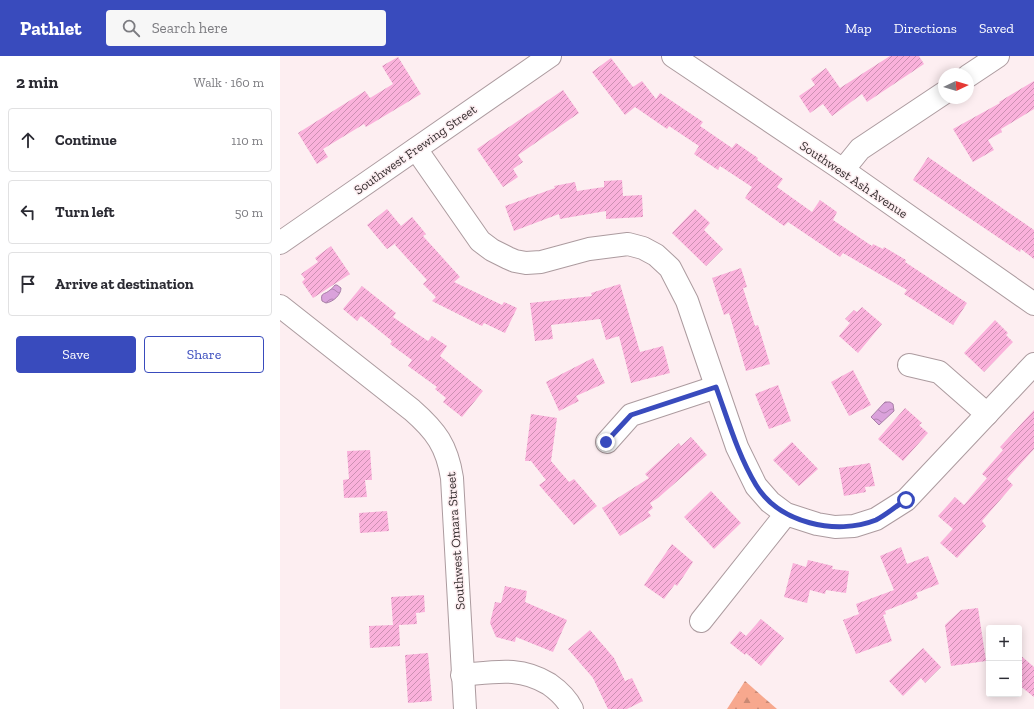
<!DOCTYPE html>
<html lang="en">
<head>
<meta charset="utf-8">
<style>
  body { margin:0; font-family:"Zilla Slab",serif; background:#f7f7f7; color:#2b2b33 }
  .controls { position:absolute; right:12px; bottom:12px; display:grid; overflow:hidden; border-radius:4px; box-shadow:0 2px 10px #0003 }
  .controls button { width:36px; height:36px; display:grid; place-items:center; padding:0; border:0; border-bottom:1px solid #e1e1e2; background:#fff; color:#2b2b33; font:20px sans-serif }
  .compass { position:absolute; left:658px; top:12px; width:36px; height:36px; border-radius:50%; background:#fff; box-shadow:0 2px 10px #0003; rotate:86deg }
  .stop { position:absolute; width:12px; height:12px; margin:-9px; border:3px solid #394bbd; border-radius:50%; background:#fff }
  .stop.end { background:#394bbd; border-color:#fff; box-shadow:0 1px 4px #0008 }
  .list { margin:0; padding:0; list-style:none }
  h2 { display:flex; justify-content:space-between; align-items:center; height:52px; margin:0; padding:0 16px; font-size:17px }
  h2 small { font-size:13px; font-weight:400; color:#7c7c81 }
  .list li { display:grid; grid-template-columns:26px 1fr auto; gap:12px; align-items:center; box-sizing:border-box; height:64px; margin:0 8px 8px; padding:0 8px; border:1px solid #e1e1e2; border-radius:4px }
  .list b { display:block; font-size:15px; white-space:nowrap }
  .list em { font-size:13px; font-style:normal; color:#7c7c81 }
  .actions { display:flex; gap:8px; padding:12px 16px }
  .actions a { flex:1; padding:9px 0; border:1px solid #394bbd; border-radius:4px; text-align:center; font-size:14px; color:#394bbd }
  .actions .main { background:#394bbd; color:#fff }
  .icon { flex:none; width:22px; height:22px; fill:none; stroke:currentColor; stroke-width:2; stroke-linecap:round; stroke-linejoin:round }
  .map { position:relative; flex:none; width:754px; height:653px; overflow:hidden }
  header { display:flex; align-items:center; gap:24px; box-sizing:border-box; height:56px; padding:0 20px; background:#394bbd; color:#fff }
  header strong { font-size:19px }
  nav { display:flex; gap:22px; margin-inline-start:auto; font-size:14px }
  .search { width:280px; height:36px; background:#f7f7f7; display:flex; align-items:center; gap:10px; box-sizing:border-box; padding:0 14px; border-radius:4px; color:#7c7c81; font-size:15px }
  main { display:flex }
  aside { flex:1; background:#fff }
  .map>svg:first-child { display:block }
  .forest { fill:url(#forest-firs) }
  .water { fill:url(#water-waves); stroke:#a87fa7 }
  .building { fill:url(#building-hatch) }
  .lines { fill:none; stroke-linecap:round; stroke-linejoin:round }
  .minor-casing { stroke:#ac9b9f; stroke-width:24 }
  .minor { stroke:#fff; stroke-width:22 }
  .route { stroke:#394bbd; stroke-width:5 }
  .labels { text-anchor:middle; stroke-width:3; stroke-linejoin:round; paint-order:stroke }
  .street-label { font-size:13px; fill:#352e2f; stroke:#fdeef1 }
</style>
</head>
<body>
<header>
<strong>Pathlet</strong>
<div class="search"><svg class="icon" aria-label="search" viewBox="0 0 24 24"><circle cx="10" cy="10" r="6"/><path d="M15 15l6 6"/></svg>Search here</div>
<nav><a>Map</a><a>Directions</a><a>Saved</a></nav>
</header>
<main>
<aside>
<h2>2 min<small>Walk · 160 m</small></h2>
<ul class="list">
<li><svg class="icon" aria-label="ahead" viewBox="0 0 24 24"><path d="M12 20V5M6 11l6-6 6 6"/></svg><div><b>Continue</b></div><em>110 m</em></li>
<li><svg class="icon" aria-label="left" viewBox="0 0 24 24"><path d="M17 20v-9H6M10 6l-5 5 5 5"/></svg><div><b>Turn left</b></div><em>50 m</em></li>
<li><svg class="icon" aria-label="arrive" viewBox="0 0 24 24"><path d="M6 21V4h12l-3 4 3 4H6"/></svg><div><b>Arrive at destination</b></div></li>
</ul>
<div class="actions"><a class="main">Save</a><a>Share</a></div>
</aside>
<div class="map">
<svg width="754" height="653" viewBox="0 0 754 653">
  <defs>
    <pattern id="forest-firs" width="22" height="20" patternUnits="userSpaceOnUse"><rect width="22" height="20" fill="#f7a88e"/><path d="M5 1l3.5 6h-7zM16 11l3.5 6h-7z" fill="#c98974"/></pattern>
    <pattern id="water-waves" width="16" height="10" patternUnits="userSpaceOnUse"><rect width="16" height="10" fill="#daa2db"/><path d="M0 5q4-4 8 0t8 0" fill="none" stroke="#b284b2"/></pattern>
    <pattern id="building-hatch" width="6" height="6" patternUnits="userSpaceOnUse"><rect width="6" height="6" fill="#fab1db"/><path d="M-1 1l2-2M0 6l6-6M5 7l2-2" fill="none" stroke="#cb90b2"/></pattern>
  </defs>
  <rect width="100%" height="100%" fill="#fdeef1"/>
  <polygon class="forest" points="465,625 497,653 447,653"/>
  <g class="water">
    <path d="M55,229H57L61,232C61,239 53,246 46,247L42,245C40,236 45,239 50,234C52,233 53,231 55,229Z"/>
    <polygon points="605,346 610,346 613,348 614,355 599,369 591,361"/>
  </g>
  <g class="building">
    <polygon points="610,0 639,0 644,8 587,46 582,38 552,60 543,48 530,57 519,40 535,29 531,23 546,12 560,32"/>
    <polygon points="118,1 141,38 86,71 84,68 43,93 48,101 37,108 18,77 85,35 90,42 113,28 102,10"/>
    <polygon points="331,2 353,31 362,25 376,43 380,37 423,66 420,70 452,92 456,87 478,102 477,104 503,123 497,131 532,156 540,144 557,156 553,164 592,190 593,188 603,193 604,191 626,204 625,206 687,247 673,269 624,238 627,234 563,197 560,201 508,166 504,170 465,142 472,131 440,110 438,114 414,98 419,90 389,70 387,73 355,51 345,59 312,16"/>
    <polygon points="754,25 754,53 721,73 722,76 708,84 714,94 693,106 673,73 720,47 719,46"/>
    <polygon points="283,34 299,57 238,99 243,106 233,113 238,121 223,131 197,93"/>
    <polygon points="648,101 754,174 754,203 741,193 740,196 633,124"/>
    <polygon points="342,124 343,140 362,139 363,161 326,163 326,155 280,163 279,158 234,175 225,150 275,132 274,130 295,126 297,135 324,131 324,125"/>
    <polygon points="107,153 121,170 132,161 146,178 143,180 180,221 174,226 222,249 224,246 237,252 225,277 204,267 202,270 152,245 156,241 143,228 147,224 115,189 116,187 107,193 87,169"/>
    <polygon points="415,153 430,167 424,174 443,193 426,210 392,177"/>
    <polygon points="51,190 70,218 33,242 22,226 25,223 21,218 38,206 35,202"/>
    <polygon points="461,212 467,231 463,232 475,270 478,269 490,308 466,315 449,257 444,259 432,222"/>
    <polygon points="340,228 360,296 383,290 390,317 351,327 339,280 326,284 320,263 271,269 273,283 255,285 250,247 312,240 311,237"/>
    <polygon points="82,230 116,257 113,261 148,285 152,280 167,290 160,300 203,335 182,361 163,346 166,342 155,333 157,331 128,310 132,304 110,288 112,285 81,260 77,265 63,253"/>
    <polygon points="582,251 602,268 578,297 559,280 570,267 565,263 574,254 577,256"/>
    <polygon points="715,264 728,277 726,279 733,286 704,316 684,297"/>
    <polygon points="313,302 325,327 296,340 299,345 279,355 266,326"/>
    <polygon points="573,314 591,349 569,360 551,326"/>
    <polygon points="498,329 511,365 489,373 475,338"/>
    <polygon points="625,352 642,367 639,369 648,377 623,405 598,383"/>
    <polygon points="754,354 754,393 727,423 733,429 702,465 706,470 677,502 660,487 673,473 658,460 675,441 684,449 707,422 702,418 723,394 720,391"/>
    <polygon points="251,358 277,362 271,405 289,426 294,423 317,450 294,469 259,429 266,424 251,405 245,405"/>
    <polygon points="411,381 427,399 378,442 370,447 373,452 368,456 371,460 340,480 322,452 369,422 365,418 399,387 401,390"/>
    <polygon points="512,386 538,413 519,430 493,404"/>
    <polygon points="90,394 92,424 85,424 87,441 64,442 63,424 69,423 67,395"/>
    <polygon points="590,407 595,430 585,431 586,436 564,440 559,412"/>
    <polygon points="431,435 461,467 434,493 404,461"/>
    <polygon points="107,455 109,475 80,477 79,457"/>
    <polygon points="392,488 413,506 397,530 395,528 384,543 364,529"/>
    <polygon points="621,491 627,508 648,500 659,528 636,537 638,542 605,555 606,558 603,559 612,585 576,598 563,564 579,558 576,548 614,534 600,500"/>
    <polygon points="528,504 553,510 552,513 569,515 566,537 546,534 545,538 530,534 527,547 504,541 513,507 526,511"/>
    <polygon points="225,530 247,535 245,546 287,564 273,596 236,581 235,586 216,581 210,567 215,546 221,547"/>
    <polygon points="144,539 145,556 136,557 137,568 119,569 120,590 90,592 89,570 113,569 111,541"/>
    <polygon points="698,552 706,605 671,610 665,569 681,554"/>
    <polygon points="481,563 504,582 481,610 466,597 465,599 450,587 460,575 466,580"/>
    <polygon points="310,574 334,602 345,625 352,622 363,645 347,653 328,653 313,622 288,593"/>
    <polygon points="643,592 661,611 645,627 641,622 623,640 609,625"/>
    <polygon points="148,597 152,645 128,647 125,599"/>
    <polygon points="739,598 754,611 754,641 739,629"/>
  </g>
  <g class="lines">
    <g class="minor-casing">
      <g id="minor">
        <polyline points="393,0 563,114 754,248"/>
        <polyline points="688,20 718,0"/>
        <polyline points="136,93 200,185 212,194 228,202 235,205 246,207 261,206 309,193 348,188 363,192 376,199 390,212 407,245 457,391 476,430 490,446 506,458 537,468 555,471 574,470 596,463 626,444 754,308"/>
        <polyline points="563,114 580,93 664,37"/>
        <polyline points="0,187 270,0"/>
        <path d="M0,250L132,354C156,375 167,390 172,422L185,653"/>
        <polyline points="629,309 659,316 707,358"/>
        <polyline points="327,386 351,359 436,331"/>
        <polyline points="421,565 506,458"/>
        <path d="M182,619C215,616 240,610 269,628C279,635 287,643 292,653"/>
      </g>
    </g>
    <use href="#minor" class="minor"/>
  </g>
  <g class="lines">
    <path class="route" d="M326,386L351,359L436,331C448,364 458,399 476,429C499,467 556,480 596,464C606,459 616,450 626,444"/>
  </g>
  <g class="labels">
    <g class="street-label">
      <text transform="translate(135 93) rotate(-35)" y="5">Southwest Frewing Street</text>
      <text transform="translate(574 123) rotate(34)" y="5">Southwest Ash Avenue</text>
      <text transform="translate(175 485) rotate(-94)" y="5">Southwest Omara Street</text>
    </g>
  </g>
</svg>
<div class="controls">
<button>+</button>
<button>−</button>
</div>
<svg class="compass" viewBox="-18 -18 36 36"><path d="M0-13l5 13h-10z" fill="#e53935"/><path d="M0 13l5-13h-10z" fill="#7c7c81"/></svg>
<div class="stop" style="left:626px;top:444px"></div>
<div class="stop end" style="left:326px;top:386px"></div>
</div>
</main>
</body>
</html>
